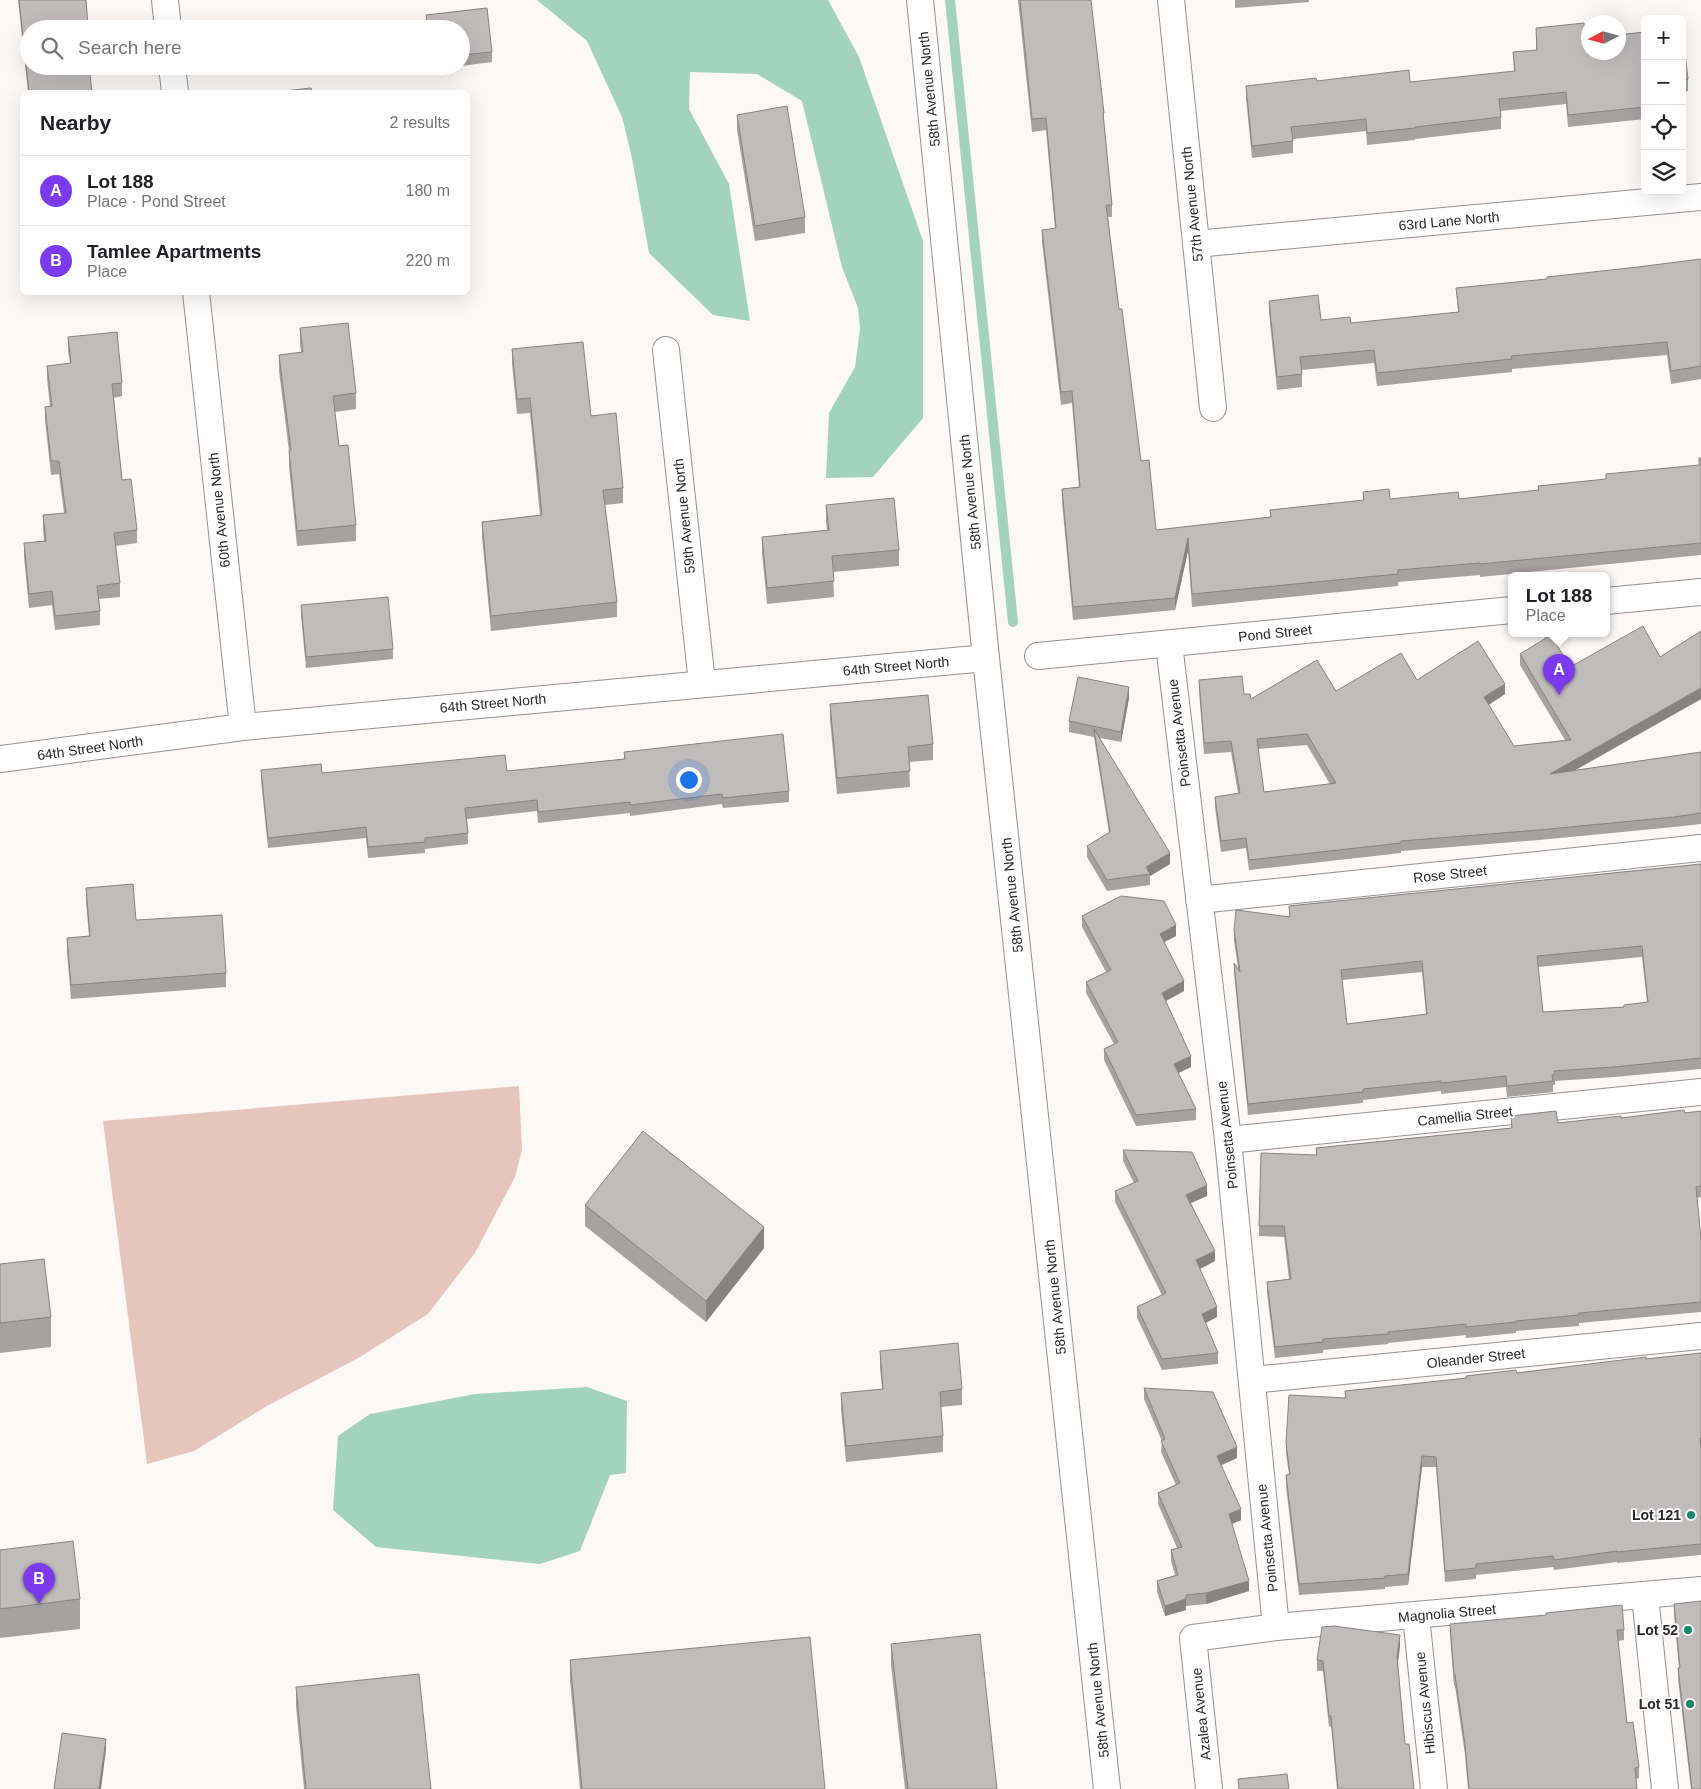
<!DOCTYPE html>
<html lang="en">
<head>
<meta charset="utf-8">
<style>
  body { margin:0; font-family:Helvetica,sans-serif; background:#f6f6f6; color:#202124 }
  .controls { position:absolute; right:15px; top:15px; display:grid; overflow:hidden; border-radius:8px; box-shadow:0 5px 20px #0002 }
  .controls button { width:45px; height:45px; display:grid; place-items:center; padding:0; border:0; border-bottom:1px solid #e0e0e0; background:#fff; color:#202124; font:25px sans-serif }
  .compass { position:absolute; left:1581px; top:15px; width:45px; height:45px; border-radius:50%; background:#fff; box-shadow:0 5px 20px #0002; rotate:264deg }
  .you { position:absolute; left:688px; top:779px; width:18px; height:18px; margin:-12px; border:4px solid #fff; border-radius:50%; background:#1a73e8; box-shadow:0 0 0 8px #1a73e833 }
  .badge { display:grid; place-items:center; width:32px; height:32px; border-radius:50%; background:#7c3aed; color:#fff; font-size:16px; font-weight:700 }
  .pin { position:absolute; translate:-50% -41px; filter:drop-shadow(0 1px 2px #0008) }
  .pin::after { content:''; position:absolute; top:26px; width:18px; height:15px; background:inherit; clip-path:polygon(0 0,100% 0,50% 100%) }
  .popup { position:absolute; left:1508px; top:572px; width:102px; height:65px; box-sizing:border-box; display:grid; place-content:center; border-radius:8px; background:#fff; filter:drop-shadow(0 1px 4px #0005); font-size:16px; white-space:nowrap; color:#757577 }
  .popup b { font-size:19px; color:#202124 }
  .popup::after { content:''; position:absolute; left:50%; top:100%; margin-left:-10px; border:10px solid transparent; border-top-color:#fff }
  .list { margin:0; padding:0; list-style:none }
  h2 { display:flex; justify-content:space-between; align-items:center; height:65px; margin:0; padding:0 20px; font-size:21px }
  h2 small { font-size:16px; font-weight:400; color:#757577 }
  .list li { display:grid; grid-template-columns:32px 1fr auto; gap:15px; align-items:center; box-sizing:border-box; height:70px; padding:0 20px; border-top:1px solid #e0e0e0 }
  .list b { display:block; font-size:19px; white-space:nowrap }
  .list p { margin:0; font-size:16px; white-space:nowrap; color:#757577 }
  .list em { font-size:16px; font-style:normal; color:#757577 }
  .icon { flex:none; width:28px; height:28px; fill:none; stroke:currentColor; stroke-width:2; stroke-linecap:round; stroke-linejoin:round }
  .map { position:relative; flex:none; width:1701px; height:1789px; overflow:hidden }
  .search { position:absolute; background:#fff; box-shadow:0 5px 20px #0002; left:20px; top:20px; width:450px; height:55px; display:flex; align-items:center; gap:12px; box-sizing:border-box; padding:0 18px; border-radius:28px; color:#757577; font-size:19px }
  .panel { position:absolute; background:#fff; box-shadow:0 5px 20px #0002; left:20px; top:90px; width:450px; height:205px; border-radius:8px }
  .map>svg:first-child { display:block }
  .green { fill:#e6c6bc }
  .water { fill:#a3d3c0 }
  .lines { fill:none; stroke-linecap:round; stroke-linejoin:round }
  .stream { stroke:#a3d3c0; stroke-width:10 }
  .minor-casing { stroke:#959190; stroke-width:28 }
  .minor { stroke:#fff; stroke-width:26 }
  .wall { fill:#a5a2a1; fill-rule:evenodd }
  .shaded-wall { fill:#868483 }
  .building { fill:#c0bcbb; stroke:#868483; fill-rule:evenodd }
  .poi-dot { fill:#128869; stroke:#fff; stroke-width:2 }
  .labels { text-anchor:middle; stroke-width:4; stroke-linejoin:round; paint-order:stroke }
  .street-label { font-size:14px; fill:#292727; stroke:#fff }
  .poi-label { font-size:14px; font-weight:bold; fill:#292727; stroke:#fff; text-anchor:end }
</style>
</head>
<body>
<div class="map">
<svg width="1701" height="1789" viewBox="0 0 1701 1789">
  <rect width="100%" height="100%" fill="#fcf8f6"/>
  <polygon class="green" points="519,1086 522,1150 515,1177 475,1253 428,1314 360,1357 267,1406 194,1451 147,1464 103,1121"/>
  <g class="water">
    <polygon points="537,0 828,0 859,57 923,241 923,418 873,477 826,478 829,413 855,367 860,329 858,308 842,267 802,101 757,74 690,72 689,109 729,184 750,321 713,315 649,253 632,158 622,117 587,41"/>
    <polygon points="587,1387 627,1401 626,1473 610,1475 580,1551 540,1564 376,1547 333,1510 338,1436 370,1414 475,1394"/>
  </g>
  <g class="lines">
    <polyline class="stream" points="950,0 1013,622"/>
    <g class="minor-casing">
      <g id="minor">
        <polyline points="165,0 168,29"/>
        <polyline points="920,0 986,658 1107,1789"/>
        <polyline points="1171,0 1213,408"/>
        <polyline points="172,66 175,92"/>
        <polyline points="1196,244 1701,197"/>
        <polyline points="196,292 243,727"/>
        <polyline points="666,350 702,683"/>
        <polyline points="1606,601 1701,592"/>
        <polyline points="1169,644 1228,1140 1276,1627"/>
        <polyline points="1038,656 1512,610"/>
        <polyline points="0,759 243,727 986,658"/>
        <polyline points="1199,900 1701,848"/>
        <polyline points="1228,1140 1701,1092"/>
        <polyline points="1252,1380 1701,1336"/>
        <polyline points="1645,1596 1665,1789"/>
        <polyline points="1416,1616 1434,1789"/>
        <polyline points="1209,1789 1193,1638 1276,1627 1701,1590"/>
      </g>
    </g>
    <use href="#minor" class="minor"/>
  </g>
  <g class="wall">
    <polygon points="18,0 86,0 88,29 29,29 92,92 28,92"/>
    <polygon points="1018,0 1091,0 1104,113 1104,125 1112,205 1112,217 1108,217 1119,309 1141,461 1156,530 1270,517 1270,510 1363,500 1363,492 1390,499 1459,499 1538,490 1538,486 1606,479 1606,474 1699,465 1699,458 1701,458 1701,555 1480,577 1480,575 1398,582 1398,586 1192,607 1188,551 1175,610 1073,620 1062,501 1062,489 1079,487 1072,403 1061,405 1042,242 1042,230 1055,229 1046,130 1032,132"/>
    <polygon points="1235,0 1309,0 1309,2 1235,8"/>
    <polygon points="487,8 492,52 492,62 461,66 461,29 427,29 426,15"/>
    <polygon points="1536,28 1585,38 1645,32 1645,119 1568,127 1566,104 1501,111 1501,129 1415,139 1415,140 1367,145 1366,131 1293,139 1293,153 1252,158 1246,98 1246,86 1317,81 1410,82 1514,72 1513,52 1536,50"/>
    <polygon points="1682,54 1688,79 1688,91 1682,91"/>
    <polygon points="430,66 456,66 431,69"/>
    <polygon points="737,115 805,217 805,233 755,241 737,130"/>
    <polygon points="1701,259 1701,379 1671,384 1667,355 1512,369 1512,372 1377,386 1374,363 1302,370 1302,387 1277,390 1269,313 1269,301 1321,320 1351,323 1458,312 1456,288 1547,279"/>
    <polygon points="38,292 60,292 38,295"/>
    <polygon points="277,292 305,292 278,295"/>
    <polygon points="300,328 356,393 356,409 335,412 339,446 356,525 356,541 297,546 289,466 289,451 279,371 279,355 301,352 300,344"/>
    <polygon points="68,337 122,383 122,396 114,398 122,480 137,530 137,543 116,546 120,583 120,597 99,599 100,611 100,625 55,630 52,605 29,608 24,557 24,543 44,541 43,529 43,515 64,513 59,474 51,475 45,420 45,407 50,406 47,379 47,366 70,363 68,351"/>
    <polygon points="512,349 591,416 623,488 623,503 605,505 617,602 617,617 491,631 482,537 482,522 540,515 530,413 517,414 512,364"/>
    <polygon points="826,505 899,550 899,566 833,572 834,597 767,604 762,553 762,537 827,530 826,521"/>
    <polygon points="301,605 393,649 393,659 306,668 301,616"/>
    <path d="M1701,631V699L1576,770L1701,752V824L1674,827L1539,840L1401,851V853L1249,870L1246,848L1221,852L1215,807V797L1238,793L1231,752L1204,754L1199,691V680L1244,694L1251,699L1336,691L1417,680L1505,694L1488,705L1514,746L1565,740L1520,665V654L1570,667L1660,657ZM1307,745L1330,784L1264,792L1258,749Z"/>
    <polygon points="1129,698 1121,742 1100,738 1170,864 1150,876 1150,885 1107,891 1087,857 1087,846 1109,833 1094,737 1069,732 1069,721"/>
    <polygon points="830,704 933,744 933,760 909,762 910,787 837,794 830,720"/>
    <polygon points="624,752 789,791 789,802 723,808 722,804 630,816 630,813 538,823 537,811 467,819 468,833 468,844 425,849 425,853 368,858 366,838 268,848 261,780 261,770 322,773 507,771 624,759"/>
    <path d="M1701,864V1069L1614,1077L1555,1081V1085H1553V1092L1507,1097L1506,1087L1441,1094V1091L1363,1100V1103L1248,1115L1234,973V963L1238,968L1234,941V930L1289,917V906ZM1642,957L1647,1002L1624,1007L1543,1012L1538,967ZM1422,972L1426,1014L1347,1024L1342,980Z"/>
    <polygon points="86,888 136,920 226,973 226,987 71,999 67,952 67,938 89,936 86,902"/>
    <polygon points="1082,916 1176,936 1164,942 1184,991 1166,1001 1191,1067 1178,1073 1196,1109 1196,1120 1136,1126 1104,1060 1104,1049 1114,1044 1086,993 1086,982 1106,972 1082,927"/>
    <polygon points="1701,1111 1701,1197 1697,1198 1701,1238 1701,1312 1579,1323 1579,1326 1516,1331 1516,1333 1466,1338 1466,1335 1388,1343 1388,1344 1323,1350 1323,1353 1275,1358 1267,1293 1267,1282 1289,1279 1284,1237 1259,1236 1259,1226 1316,1155 1316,1148 1511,1128 1511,1116 1558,1123"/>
    <polygon points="1123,1150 1207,1196 1191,1203 1215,1261 1200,1269 1217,1317 1205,1323 1218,1353 1218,1364 1162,1370 1137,1318 1137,1307 1162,1295 1115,1202 1115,1191 1134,1183 1123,1161"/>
    <polygon points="585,1205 764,1248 706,1322 585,1226"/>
    <polygon points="0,1264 51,1317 51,1347 0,1353"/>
    <polygon points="880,1351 962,1389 962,1405 941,1407 943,1436 943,1452 846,1462 841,1409 841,1393 882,1389 880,1367"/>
    <polygon points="1701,1353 1701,1555 1617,1563 1617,1562 1554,1570 1553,1567 1476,1575 1476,1579 1445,1582 1436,1467 1422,1467 1408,1585 1385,1587 1385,1589 1299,1595 1286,1486 1286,1475 1289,1474 1286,1454 1286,1443 1345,1398 1345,1391"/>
    <polygon points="1144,1388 1237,1458 1221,1465 1241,1520 1232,1524 1249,1591 1206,1604 1186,1606 1186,1610 1165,1616 1157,1592 1157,1581 1175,1575 1171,1561 1171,1550 1177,1548 1158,1504 1158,1493 1176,1485 1161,1452 1162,1441 1144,1399"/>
    <polygon points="0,1550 80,1599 80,1629 0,1638"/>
    <polygon points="1674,1604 1701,1789 1691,1789 1678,1679 1678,1668 1679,1668 1674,1614"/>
    <polygon points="1450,1624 1624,1630 1624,1640 1618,1641 1627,1723 1639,1767 1639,1778 1636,1779 1637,1789 1468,1789 1465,1755 1455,1686 1454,1686 1450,1635"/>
    <polygon points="891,1644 997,1789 905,1789 891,1665"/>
    <polygon points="1400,1646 1398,1663 1405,1744 1414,1789 1337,1789 1331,1726 1329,1727 1323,1671 1317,1671 1317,1660"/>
    <polygon points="570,1660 825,1789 580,1789 570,1680"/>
    <polygon points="296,1687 431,1789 304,1789 296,1706"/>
  </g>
  <g class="shaded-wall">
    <polygon points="1188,538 1188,551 1175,610 1175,598"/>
    <polygon points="1505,684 1505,694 1484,708 1484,697"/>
    <polygon points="1129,687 1129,698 1121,742 1121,732"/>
    <polygon points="1701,688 1701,699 1550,784 1550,774"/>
    <polygon points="1170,853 1170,864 1150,876 1150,874 1146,867"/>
    <polygon points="1176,925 1176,936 1160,944 1160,934"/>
    <polygon points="1184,981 1184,991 1162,1003 1162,993"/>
    <polygon points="1191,1056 1191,1067 1174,1075 1174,1064"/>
    <polygon points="1207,1185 1207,1196 1186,1205 1186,1195"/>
    <polygon points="764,1227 764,1248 706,1322 706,1301"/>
    <polygon points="1215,1251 1215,1261 1196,1271 1196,1260"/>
    <polygon points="1217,1307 1217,1317 1202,1325 1202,1314"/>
    <polygon points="1237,1447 1237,1458 1217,1467 1217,1456"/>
    <polygon points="1422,1456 1422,1467 1408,1585 1408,1574"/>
    <polygon points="1241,1509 1241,1520 1229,1525 1229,1514"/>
    <polygon points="1249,1581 1249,1591 1206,1604 1206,1593"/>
    <polygon points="1186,1599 1186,1610 1165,1616 1165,1606"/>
    <polygon points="1400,1635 1400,1646 1397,1668 1397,1657"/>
    <polygon points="106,1739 106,1750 101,1789 99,1789"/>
  </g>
  <g class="building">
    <polygon points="19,0 86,0 88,26 85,27 86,29 29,29 29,66 89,66 92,92 29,92"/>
    <polygon points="1020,0 1091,0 1104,113 1103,113 1112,205 1106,205 1119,309 1122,309 1141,461 1149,460 1156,530 1271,517 1270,510 1364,500 1363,492 1389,489 1390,499 1458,492 1459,499 1539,490 1538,486 1606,479 1606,474 1699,465 1699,458 1701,458 1701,543 1480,564 1480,563 1398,570 1398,574 1192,594 1188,538 1175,598 1073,607 1062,489 1080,487 1072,391 1061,392 1042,230 1056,228 1046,118 1032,119"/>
    <polygon points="487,8 492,52 461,55 461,29 428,29 426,15"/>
    <polygon points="1584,23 1585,38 1588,38 1588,52 1618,52 1618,35 1645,32 1645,107 1568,115 1566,92 1499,99 1501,117 1415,127 1415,128 1367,133 1366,119 1291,127 1293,141 1252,146 1246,86 1316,78 1317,81 1409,70 1410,82 1515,71 1513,52 1537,50 1536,28"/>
    <polygon points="1682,54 1685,54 1688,79 1682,79"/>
    <polygon points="311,88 312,92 274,92"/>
    <polygon points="787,106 805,217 755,226 737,115"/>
    <polygon points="1701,259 1701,366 1671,371 1667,342 1511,356 1512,359 1377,373 1374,350 1300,357 1302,374 1277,377 1269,301 1318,295 1321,320 1350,317 1351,323 1459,312 1456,288 1547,279 1547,277 1638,267"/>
    <polygon points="348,323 356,393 333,396 339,446 348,445 356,525 297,531 289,451 291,450 279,355 303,352 300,328"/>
    <polygon points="117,332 122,383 112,384 122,480 131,479 137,530 114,533 120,583 97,586 100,611 55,616 52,591 29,594 24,543 46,541 43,515 66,513 59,461 51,461 45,407 52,406 47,366 71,363 68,337"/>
    <polygon points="583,342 591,416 616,413 623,488 603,490 617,602 491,616 482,522 542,515 530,398 517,399 512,349"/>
    <polygon points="894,498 899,550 832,556 834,581 767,588 762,537 829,530 826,505"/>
    <polygon points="388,597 393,649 306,657 301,605"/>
    <path d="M1643,626L1660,657L1701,631V688L1550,774L1701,752V813L1674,817L1539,830L1401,841V843L1249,860L1246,838L1221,841L1215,797L1240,793L1231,741L1204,743L1199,680L1242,676L1244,694H1250L1251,699L1317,660L1336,691L1401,653L1417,680L1478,641L1505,684L1484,697L1514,746L1571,740L1520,654L1551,635L1570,667ZM1307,734L1336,783L1264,792L1257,739Z"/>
    <polygon points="1078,677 1129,687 1121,732 1069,721"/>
    <polygon points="928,695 933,744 908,747 910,771 837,778 830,704"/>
    <polygon points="1094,729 1170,853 1146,867 1150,874 1107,880 1087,846 1110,832"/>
    <polygon points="783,734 789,791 723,798 722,794 630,805 630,802 538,812 537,800 465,808 468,833 425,838 425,842 368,847 366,827 268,838 261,770 321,764 322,773 505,755 507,771 625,759 624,752"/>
    <path d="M1701,864V1058L1614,1067L1554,1071L1555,1074L1552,1075L1553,1081L1507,1086L1506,1076L1441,1083V1081L1363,1089V1092L1248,1104L1234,963L1240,972L1234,930L1236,910L1290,917L1289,906ZM1642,946L1648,1002L1624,1005V1007L1543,1012L1537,956ZM1422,961L1427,1014L1347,1024L1341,970Z"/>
    <polygon points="133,884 136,920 222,915 226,973 71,985 67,938 90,936 86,888"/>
    <polygon points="1121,896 1164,901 1176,925 1160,934 1184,981 1162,993 1191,1056 1174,1064 1196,1109 1136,1115 1104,1049 1118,1042 1086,982 1111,970 1082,916"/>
    <polygon points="1684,1110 1685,1113 1701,1111 1701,1186 1696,1187 1701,1238 1701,1302 1579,1313 1579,1315 1516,1321 1516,1322 1466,1327 1466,1324 1388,1332 1388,1334 1323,1339 1323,1342 1275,1347 1267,1282 1291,1279 1284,1226 1259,1226 1261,1153 1317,1155 1316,1148 1512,1128 1511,1116 1556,1111 1558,1123 1621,1116 1621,1118"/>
    <polygon points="643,1131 764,1227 706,1301 585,1205"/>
    <polygon points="1123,1150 1192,1152 1207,1185 1186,1195 1215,1251 1196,1260 1217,1307 1202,1314 1218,1353 1162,1359 1137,1307 1166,1293 1115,1191 1138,1181"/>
    <polygon points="44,1259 51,1317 0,1323 0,1264"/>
    <polygon points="958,1343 962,1389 940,1392 943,1436 846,1446 841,1393 883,1389 880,1351"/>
    <polygon points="1701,1353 1701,1438 1700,1438 1701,1449 1701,1544 1617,1552 1617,1551 1554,1560 1553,1556 1476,1564 1476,1568 1445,1571 1436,1457 1422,1456 1408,1574 1385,1576 1385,1578 1299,1584 1286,1475 1290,1474 1286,1443 1289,1395 1346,1398 1345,1391 1467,1378 1466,1376 1516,1370 1517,1373 1646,1357 1646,1359"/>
    <polygon points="1144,1388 1213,1392 1237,1447 1217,1456 1241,1509 1229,1514 1249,1581 1206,1593 1186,1595 1186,1599 1165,1606 1157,1581 1178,1575 1171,1550 1182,1547 1158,1493 1180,1483 1161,1441 1165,1439"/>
    <polygon points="73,1541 80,1599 0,1609 0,1550"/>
    <polygon points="1701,1601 1701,1789 1692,1789 1678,1668 1680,1668 1674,1604"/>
    <polygon points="1622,1605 1624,1630 1617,1630 1627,1723 1633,1722 1639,1767 1635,1768 1637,1789 1469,1789 1465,1744 1455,1675 1454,1675 1450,1624 1546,1615 1546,1613"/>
    <polygon points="1334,1626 1400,1635 1397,1657 1405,1744 1409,1744 1414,1789 1338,1789 1331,1716 1329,1716 1323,1661 1317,1660 1322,1627"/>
    <polygon points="980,1634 997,1789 908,1789 891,1644"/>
    <polygon points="810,1637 825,1789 582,1789 570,1660"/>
    <polygon points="419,1674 431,1789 306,1789 296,1687"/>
    <polygon points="62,1733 106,1739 99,1789 54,1789"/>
    <polygon points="1287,1774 1289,1789 1239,1789 1238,1779"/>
  </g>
  <g class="poi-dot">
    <circle cx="1691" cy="1515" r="5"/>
    <circle cx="1688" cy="1630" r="5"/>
    <circle cx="1690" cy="1704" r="5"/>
  </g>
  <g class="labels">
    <g class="street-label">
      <text transform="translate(929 89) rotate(-96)" y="5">58th Avenue North</text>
      <text transform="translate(1192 204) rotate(-96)" y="5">57th Avenue North</text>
      <text transform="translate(1449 221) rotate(-5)" y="5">63rd Lane North</text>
      <text transform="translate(970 492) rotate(-96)" y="5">58th Avenue North</text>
      <text transform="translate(219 510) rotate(-96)" y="5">60th Avenue North</text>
      <text transform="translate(684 516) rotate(-96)" y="5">59th Avenue North</text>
      <text transform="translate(1275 633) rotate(-6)" y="5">Pond Street</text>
      <text transform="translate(896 666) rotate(-5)" y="5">64th Street North</text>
      <text transform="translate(493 703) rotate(-5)" y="5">64th Street North</text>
      <text transform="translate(1179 733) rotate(-97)" y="5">Poinsetta Avenue</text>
      <text transform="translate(90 748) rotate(-8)" y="5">64th Street North</text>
      <text transform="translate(1450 874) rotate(-6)" y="5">Rose Street</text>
      <text transform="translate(1012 895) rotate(-96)" y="5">58th Avenue North</text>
      <text transform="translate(1465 1116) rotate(-6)" y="5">Camellia Street</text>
      <text transform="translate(1227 1135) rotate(-96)" y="5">Poinsetta Avenue</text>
      <text transform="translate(1055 1297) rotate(-96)" y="5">58th Avenue North</text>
      <text transform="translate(1476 1358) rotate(-6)" y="5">Oleander Street</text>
      <text transform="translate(1267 1538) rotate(-96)" y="5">Poinsetta Avenue</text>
      <text transform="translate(1447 1613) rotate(-5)" y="5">Magnolia Street</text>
      <text transform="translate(1098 1700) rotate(-96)" y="5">58th Avenue North</text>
      <text transform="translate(1425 1703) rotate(-96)" y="5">Hibiscus Avenue</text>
      <text transform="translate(1201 1714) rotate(-96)" y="5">Azalea Avenue</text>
    </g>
    <g class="poi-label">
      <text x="1681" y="1520">Lot 121</text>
      <text x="1678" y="1635">Lot 52</text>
      <text x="1680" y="1709">Lot 51</text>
    </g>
  </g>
</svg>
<div class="controls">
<button>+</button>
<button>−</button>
<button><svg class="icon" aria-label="locate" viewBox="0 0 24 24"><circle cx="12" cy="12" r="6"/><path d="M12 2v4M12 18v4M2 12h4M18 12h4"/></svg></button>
<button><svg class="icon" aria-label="layers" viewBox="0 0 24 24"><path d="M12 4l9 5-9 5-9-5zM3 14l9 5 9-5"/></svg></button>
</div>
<svg class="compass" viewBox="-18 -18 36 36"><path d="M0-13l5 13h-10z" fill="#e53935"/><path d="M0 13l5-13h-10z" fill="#757577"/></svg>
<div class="you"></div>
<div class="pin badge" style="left:1559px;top:695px">A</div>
<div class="popup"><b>Lot 188</b>Place</div>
<div class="pin badge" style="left:39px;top:1604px">B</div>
<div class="search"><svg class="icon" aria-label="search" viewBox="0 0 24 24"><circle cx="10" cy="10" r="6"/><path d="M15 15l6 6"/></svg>Search here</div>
<section class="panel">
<h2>Nearby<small>2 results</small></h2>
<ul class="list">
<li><span class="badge">A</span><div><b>Lot 188</b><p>Place · Pond Street</p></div><em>180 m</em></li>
<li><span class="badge">B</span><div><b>Tamlee Apartments</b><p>Place</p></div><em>220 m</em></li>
</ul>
</section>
</div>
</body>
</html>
